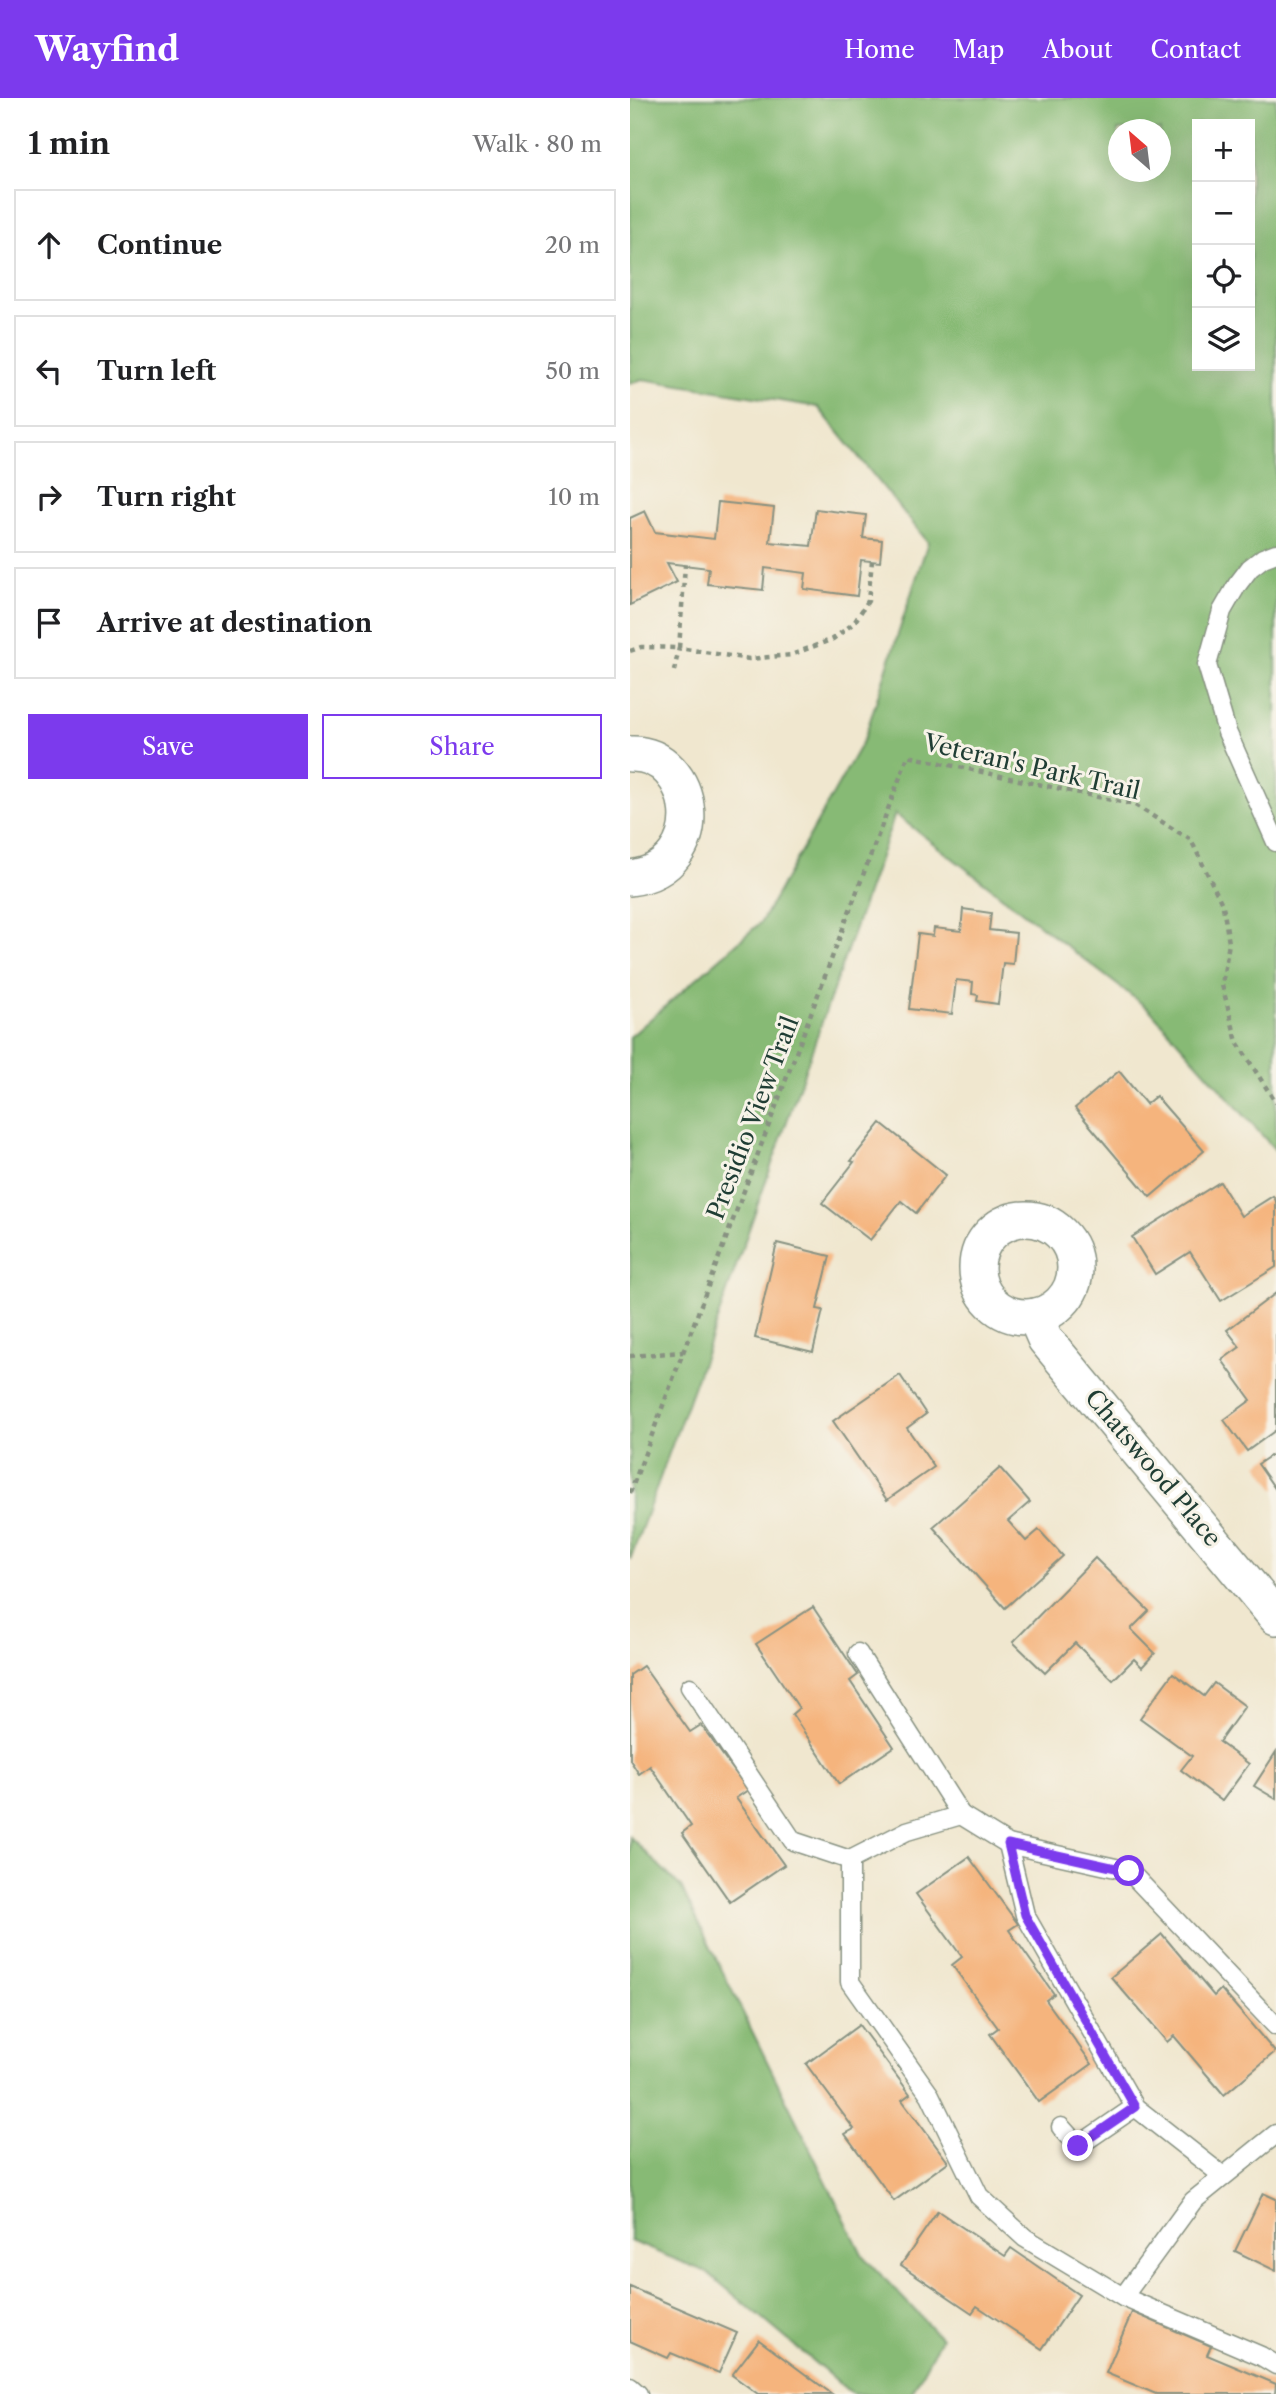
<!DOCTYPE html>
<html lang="en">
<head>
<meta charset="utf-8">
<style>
  body { margin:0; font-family:"Libre Caslon Text",serif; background:#f2f2f2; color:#202124 }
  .controls { position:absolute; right:21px; top:21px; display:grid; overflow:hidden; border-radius:0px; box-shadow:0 7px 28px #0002 }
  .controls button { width:63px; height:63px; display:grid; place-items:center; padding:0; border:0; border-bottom:2px solid #e0e0e0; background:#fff; color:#202124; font:35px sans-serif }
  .compass { position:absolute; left:478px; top:21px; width:63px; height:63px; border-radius:50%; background:#fff; box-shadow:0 7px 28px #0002; rotate:332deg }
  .stop { position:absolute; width:21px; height:21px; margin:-16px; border:5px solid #7c3aed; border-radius:50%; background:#fff }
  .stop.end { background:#7c3aed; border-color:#fff; box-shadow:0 2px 7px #0008 }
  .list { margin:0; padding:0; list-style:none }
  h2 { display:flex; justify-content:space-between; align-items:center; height:91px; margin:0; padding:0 28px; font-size:30px }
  h2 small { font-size:23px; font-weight:400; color:#757577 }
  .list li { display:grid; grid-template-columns:46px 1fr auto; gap:21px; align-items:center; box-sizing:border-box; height:112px; margin:0 14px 14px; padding:0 14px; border:2px solid #e0e0e0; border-radius:0px }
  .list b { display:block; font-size:26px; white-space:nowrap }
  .list em { font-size:23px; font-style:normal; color:#757577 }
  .actions { display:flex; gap:14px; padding:21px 28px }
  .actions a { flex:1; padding:16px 0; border:2px solid #7c3aed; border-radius:0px; text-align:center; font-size:24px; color:#7c3aed }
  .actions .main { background:#7c3aed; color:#fff }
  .icon { flex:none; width:38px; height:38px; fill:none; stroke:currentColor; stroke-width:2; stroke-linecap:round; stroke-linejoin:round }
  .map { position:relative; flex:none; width:646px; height:2296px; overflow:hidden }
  header { display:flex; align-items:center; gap:42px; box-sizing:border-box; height:98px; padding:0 35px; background:#7c3aed; color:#fff }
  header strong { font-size:33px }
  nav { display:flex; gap:38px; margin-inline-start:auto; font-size:24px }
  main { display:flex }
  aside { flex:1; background:#fff }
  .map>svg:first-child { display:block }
  .forest { fill:#87ba75; stroke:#537c54; stroke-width:2; fill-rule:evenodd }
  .building { fill:#f5b47d }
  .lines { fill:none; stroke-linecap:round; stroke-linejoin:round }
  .lane-casing { stroke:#889282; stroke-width:21 }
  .street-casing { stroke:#889282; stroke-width:38 }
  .path { stroke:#889282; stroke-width:4.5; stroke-dasharray:5 5; stroke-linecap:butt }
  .lane { stroke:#fff; stroke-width:18 }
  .street { stroke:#fff; stroke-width:35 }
  .route { stroke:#7c3aed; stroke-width:9 }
  .labels { text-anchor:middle; stroke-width:6; stroke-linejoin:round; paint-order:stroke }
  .street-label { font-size:24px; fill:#1f3d34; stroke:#f7f3e8 }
</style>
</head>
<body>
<header>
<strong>Wayfind</strong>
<nav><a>Home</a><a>Map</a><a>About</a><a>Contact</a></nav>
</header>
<main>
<aside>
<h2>1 min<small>Walk · 80 m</small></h2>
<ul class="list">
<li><svg class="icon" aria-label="ahead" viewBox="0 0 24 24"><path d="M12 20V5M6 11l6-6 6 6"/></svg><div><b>Continue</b></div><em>20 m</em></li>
<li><svg class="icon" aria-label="left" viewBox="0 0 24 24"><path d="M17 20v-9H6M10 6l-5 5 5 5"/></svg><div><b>Turn left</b></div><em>50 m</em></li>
<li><svg class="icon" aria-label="right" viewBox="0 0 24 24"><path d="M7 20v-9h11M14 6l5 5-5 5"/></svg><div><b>Turn right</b></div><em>10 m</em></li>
<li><svg class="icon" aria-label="arrive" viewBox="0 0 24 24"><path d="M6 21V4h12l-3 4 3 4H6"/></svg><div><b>Arrive at destination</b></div></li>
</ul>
<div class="actions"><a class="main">Save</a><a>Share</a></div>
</aside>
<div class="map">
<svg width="646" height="2296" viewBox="0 0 646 2296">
  <rect width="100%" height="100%" fill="#f7f3e8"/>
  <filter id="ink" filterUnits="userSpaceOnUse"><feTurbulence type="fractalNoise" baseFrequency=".0143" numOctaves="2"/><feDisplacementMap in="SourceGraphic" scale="14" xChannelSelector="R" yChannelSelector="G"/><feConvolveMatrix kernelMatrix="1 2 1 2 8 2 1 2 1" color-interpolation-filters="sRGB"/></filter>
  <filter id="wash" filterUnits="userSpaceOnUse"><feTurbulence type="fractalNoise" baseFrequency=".00686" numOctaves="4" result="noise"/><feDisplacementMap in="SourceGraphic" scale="28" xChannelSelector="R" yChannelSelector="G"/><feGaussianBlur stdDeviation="1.57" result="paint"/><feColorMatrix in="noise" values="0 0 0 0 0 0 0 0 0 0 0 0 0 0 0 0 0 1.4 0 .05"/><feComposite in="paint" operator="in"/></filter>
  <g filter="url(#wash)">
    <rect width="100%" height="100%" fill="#f0e7cf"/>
    <g class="forest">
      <path d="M0,0H646V1053L520,912L265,716L72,1265L0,1462V939L131,824L234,641L298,444L188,309L12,281L0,286ZM567,26H620V268H567ZM488,32H530V74H488Z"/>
      <polygon points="0,1739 51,1789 233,2158 311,2240 281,2296 222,2296 77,2174 0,2143"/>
    </g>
    <g id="blocks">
      <g class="building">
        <polygon points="88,404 144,410 140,444 181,448 186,411 236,417 233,440 252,442 250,464 231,462 227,498 174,491 176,475 135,470 133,492 77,486 79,470 37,465 47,484 0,507 0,420 15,413 25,434 84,441"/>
        <polygon points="333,811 361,815 359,832 386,835 383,866 373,865 368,906 347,903 348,897 342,896 343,884 326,882 322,916 279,911 288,836 303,838 304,830 331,833"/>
        <polygon points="489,973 516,1006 526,998 574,1053 520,1099 445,1010"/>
        <polygon points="251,1025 316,1077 286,1115 271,1103 240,1142 192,1105 224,1064 221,1063"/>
        <polygon points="590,1084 611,1118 643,1098 646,1103 646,1169 591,1203 560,1154 525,1176 502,1139"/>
        <polygon points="147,1145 200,1158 187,1211 193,1212 183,1254 125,1240"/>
        <polygon points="646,1195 646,1332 617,1353 594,1322 621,1302 592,1262 610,1249 597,1232"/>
        <polygon points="270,1277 296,1316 277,1330 304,1369 257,1402 203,1323"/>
        <polygon points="646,1354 646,1392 628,1366"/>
        <polygon points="370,1370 400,1404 378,1423 396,1443 409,1432 433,1458 375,1510 303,1429"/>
        <polygon points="465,1460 519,1513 501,1531 525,1555 512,1569 504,1561 483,1582 445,1545 415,1575 383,1544"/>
        <polygon points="183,1509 228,1577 220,1583 264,1649 209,1686 162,1616 169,1610 126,1546"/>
        <polygon points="13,1568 60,1634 71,1627 118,1692 106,1700 154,1767 100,1804 52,1735 61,1728 20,1668 9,1676 0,1662 0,1577"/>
        <polygon points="543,1575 574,1598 584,1585 615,1608 589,1644 619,1666 592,1703 551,1672 562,1658 510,1620"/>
        <polygon points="646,1654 646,1701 624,1688"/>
        <polygon points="339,1759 388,1826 379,1832 424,1896 416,1902 462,1966 409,2004 360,1936 368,1930 322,1867 332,1859 286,1796"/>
        <polygon points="532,1836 584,1898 591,1891 645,1954 594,1997 544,1938 537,1944 481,1879"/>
        <polygon points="229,1927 280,1996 272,2002 318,2064 264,2103 215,2036 224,2031 176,1966"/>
        <polygon points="633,2095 646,2101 646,2173 605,2153"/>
        <polygon points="308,2113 375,2158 381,2150 449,2197 412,2251 347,2208 342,2215 271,2167"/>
        <polygon points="0,2189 107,2235 89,2275 41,2255 38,2260 0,2243"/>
        <polygon points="502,2214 581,2248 577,2257 646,2286 645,2296 526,2296 476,2275"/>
        <polygon points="129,2242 202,2296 128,2296 102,2277"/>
      </g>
    </g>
  </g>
  <g filter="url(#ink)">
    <use href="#blocks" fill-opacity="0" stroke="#889282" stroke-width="2"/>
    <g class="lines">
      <g class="lane-casing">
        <g id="lane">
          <polyline points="646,455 633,460 620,470 607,487 592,513 577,567 597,634 646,744"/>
          <polyline points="228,1555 331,1717"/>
          <polyline points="60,1589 163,1743 220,1762 220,1884 300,1997 349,2098 395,2140 493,2199 563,2103 646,2036"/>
          <polyline points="378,1746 395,1817 505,2009 593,2078"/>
          <polyline points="220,1762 277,1733 331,1717 378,1746 499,1773 646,1928"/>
          <polyline points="431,2029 448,2048 505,2009"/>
          <polyline points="493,2199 631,2258 646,2267"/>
          <polyline points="0,2289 8,2296"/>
        </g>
      </g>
      <g class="street-casing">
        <g id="street">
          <path d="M0,656C66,653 85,769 0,780"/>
          <circle cx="396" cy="1170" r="49"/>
          <polyline points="405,1218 415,1241 646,1519"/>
        </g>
      </g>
      <g class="path">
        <polyline points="0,553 11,549 49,550 55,467"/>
        <polyline points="44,573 49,550 119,561 161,557 203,541 224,525 238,503 242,463"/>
        <polyline points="0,1258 53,1254"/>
        <polyline points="0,1395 278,658 505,707 561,742 593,808 599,845 592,887 607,944 646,1005"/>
      </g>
      <use href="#lane" class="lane"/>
      <use href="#street" class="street"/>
    </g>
  </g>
  <g class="lines" filter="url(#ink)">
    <polyline class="route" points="448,2048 505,2009 395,1817 378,1746 499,1773"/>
  </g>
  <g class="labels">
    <g class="street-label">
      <text transform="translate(402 669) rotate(13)" y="8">Veteran's Park Trail</text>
      <text transform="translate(123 1020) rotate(-69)" y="8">Presidio View Trail</text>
      <text transform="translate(523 1370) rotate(50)" y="8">Chatswood Place</text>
    </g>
  </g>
</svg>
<div class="controls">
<button>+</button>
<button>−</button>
<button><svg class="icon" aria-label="locate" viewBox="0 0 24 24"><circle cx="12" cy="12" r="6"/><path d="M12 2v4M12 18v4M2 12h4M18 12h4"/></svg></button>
<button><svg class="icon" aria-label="layers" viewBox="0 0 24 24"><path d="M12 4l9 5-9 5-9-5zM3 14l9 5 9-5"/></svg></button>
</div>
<svg class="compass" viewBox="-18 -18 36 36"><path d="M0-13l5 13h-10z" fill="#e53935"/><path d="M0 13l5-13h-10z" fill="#757577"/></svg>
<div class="stop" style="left:499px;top:1773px"></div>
<div class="stop end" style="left:448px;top:2048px"></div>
</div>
</main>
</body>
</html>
